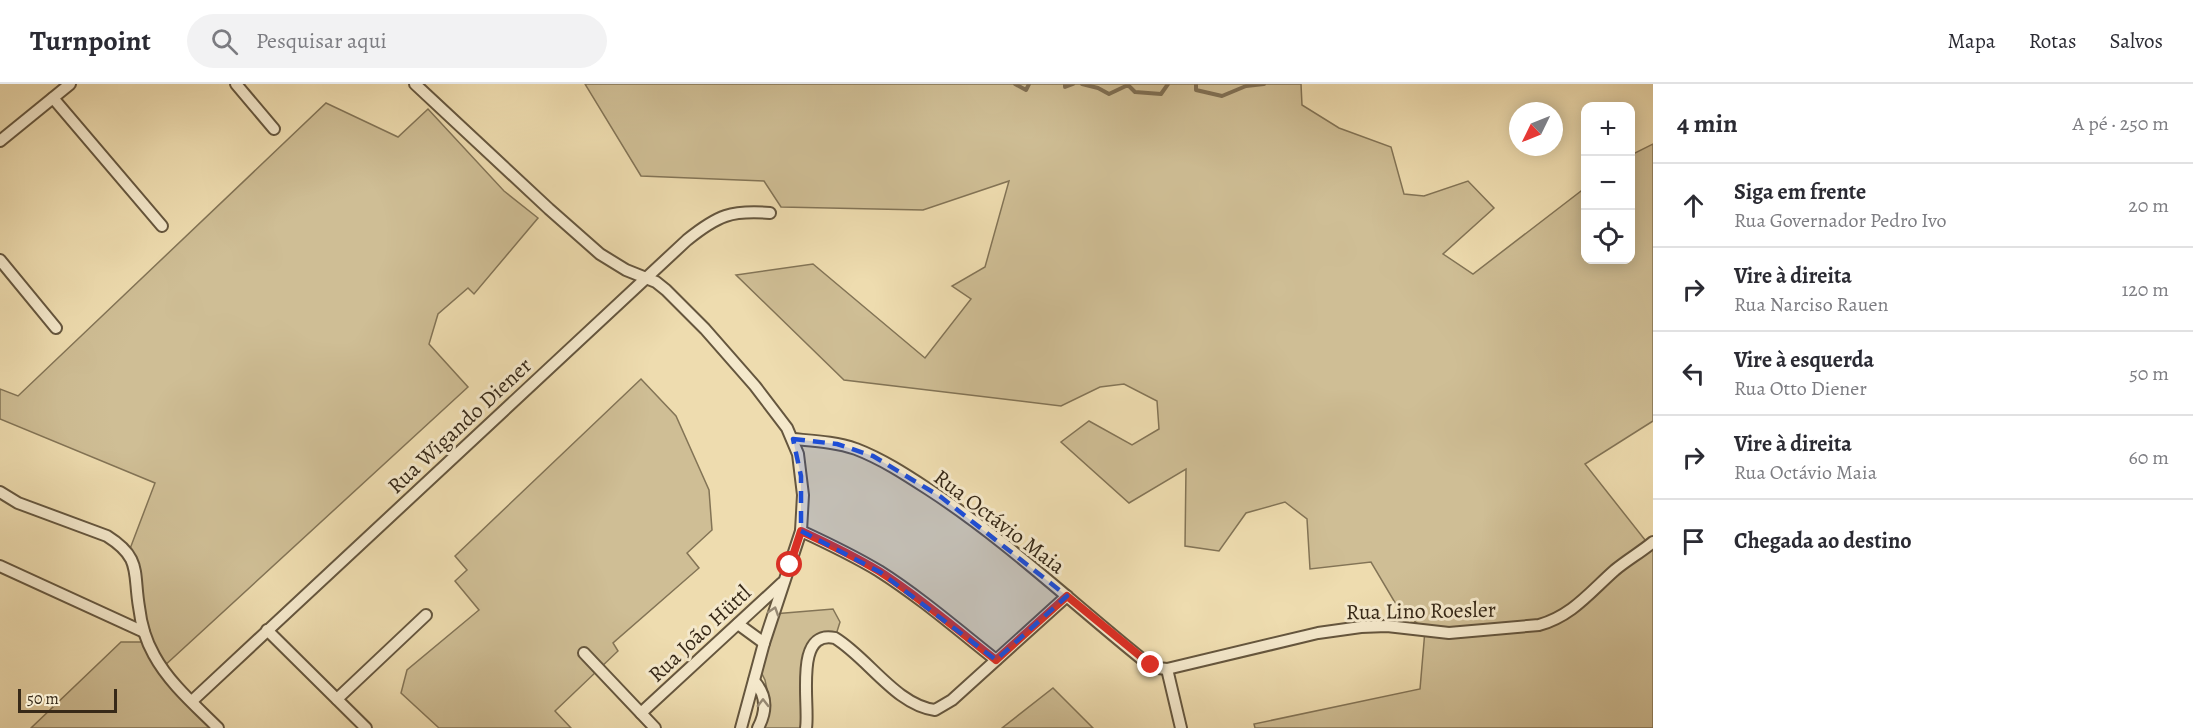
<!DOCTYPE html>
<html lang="pt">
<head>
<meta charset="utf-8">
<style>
  body { margin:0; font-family:Alegreya,serif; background:#f2f2f3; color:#2b2b33 }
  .controls { position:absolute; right:18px; top:18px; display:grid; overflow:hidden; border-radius:12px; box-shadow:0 3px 15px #0003 }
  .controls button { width:54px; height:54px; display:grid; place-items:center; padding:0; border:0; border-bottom:2px solid #e1e1e2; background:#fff; color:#2b2b33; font:30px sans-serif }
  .compass { position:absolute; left:1509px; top:18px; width:54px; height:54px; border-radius:50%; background:#fff; box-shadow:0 3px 15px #0003; rotate:227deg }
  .scale { position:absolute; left:18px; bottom:15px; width:99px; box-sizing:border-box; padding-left:6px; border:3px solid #372918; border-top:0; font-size:16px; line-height:21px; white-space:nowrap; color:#372918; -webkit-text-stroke:4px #f4e8cb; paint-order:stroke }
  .stop { position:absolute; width:18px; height:18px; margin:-14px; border:4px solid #d93025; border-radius:50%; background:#fff }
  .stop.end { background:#d93025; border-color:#fff; box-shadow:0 2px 6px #0008 }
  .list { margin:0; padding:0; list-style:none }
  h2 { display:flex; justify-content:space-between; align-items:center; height:78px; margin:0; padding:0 24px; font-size:26px }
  h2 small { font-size:20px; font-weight:400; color:#7c7c81 }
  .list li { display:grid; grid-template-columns:39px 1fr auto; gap:18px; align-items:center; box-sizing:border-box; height:84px; padding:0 24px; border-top:2px solid #e1e1e2 }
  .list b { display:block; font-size:22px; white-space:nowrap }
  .list p { margin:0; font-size:20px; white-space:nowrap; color:#7c7c81 }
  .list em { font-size:20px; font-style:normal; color:#7c7c81 }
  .icon { flex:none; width:33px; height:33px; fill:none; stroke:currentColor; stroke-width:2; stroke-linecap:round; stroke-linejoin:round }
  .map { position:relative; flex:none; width:1653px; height:644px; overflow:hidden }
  header { display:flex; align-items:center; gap:36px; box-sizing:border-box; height:84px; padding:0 30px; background:#fff; border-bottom:2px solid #e1e1e2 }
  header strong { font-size:28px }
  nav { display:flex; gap:33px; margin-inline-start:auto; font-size:21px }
  .search { width:420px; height:54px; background:#f2f2f3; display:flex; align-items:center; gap:15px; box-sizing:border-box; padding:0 21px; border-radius:33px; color:#7c7c81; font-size:22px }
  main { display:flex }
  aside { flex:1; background:#fff }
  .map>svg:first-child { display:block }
  .green { fill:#cfbe95; stroke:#837456; stroke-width:1.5 }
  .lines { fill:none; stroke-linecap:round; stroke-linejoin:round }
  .stream { stroke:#807054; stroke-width:4 }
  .minor-casing { stroke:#65563e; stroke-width:14 }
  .minor { stroke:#f4e8cb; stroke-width:10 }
  .oneway { stroke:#968872 }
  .route { stroke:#d93025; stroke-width:8 }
  .marked { fill:#1d4ed8; fill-opacity:0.2; stroke:#1d4ed8; stroke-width:4.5; stroke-dasharray:12 8; stroke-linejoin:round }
  .labels { text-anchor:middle; stroke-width:6; stroke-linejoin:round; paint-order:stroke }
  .street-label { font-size:22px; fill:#372918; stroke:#f4e8cb }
</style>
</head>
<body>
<header>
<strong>Turnpoint</strong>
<div class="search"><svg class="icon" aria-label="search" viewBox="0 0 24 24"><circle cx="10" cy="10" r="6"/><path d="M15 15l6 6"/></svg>Pesquisar aqui</div>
<nav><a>Mapa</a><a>Rotas</a><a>Salvos</a></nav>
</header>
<main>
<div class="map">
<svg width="1653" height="644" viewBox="0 0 1653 644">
  <rect width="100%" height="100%" fill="#eedcaf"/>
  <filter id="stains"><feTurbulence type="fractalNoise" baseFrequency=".00333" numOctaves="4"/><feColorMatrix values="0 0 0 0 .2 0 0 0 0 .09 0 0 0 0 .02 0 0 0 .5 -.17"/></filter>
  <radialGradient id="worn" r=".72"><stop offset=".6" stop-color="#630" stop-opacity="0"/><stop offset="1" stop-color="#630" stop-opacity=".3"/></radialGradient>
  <g class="green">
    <polygon points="585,0 1301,0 1302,21 1339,44 1391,63 1404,110 1424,112 1468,97 1494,124 1443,170 1473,190 1585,104 1586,176 1630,176 1631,71 1653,60 1653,337 1585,380 1649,461 1653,458 1653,644 1255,644 1254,640 1420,605 1425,546 1397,522 1371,478 1310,485 1307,435 1285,418 1246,429 1219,467 1185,462 1186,385 1129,419 1061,358 1089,337 1132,361 1159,345 1157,317 1124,300 1100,303 1061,322 844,296 736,191 813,180 925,274 971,215 952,202 985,183 1009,97 923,126 781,123 764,97 641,92"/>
    <polygon points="326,19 398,53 428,25 504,107 538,134 474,210 468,204 438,230 429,260 468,303 162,584 218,644 31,644 121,558 147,558 128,470 155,399 0,335 0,305 18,312"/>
    <polygon points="641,295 676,332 709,406 712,446 687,469 699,484 613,559 618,567 555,627 571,644 439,644 401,609 407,586 479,526 455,497 467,486 455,472"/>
    <polygon points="833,525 840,538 835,554 813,561 806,644 761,644 770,620 765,596 758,582 773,530"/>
    <polygon points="1053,604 1093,644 1002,644"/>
  </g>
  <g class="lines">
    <g class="stream">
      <polyline points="1015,0 1026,6 1029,0"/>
      <polyline points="1065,0 1065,3 1073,0"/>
      <polyline points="1082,0 1098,4 1109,10 1128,1 1135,8 1161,10 1168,0"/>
      <polyline points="1196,0 1196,6 1222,12 1246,2 1264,0"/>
    </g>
    <g class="minor-casing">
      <g id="minor">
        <polyline points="236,0 274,45"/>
        <polyline points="415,0 549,125 600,170 626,186 656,198 666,206 705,245 755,302 787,344 798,370 803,411 801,447 764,559 741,644"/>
        <polyline points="53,14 162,142"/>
        <polyline points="0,57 70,0"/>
        <polyline points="0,176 56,244"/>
        <path d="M793,355C814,357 836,358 856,365C882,375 905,390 928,405C1004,454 1071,518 1142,575L1158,584L1167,585L1318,549L1361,543L1387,542L1449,549L1539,541C1572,532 1590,508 1615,486C1627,476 1641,468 1653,458"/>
        <path d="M0,408L18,419L107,452C142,474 133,488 139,523C141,540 146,557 154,571C169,599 196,622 218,644"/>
        <path d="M801,447C827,459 854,472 879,487C920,513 958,546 996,576"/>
        <polyline points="0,482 144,548"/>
        <polyline points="738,540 764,559"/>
        <polyline points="267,546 366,644"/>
        <polyline points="584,569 655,644"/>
        <polyline points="1167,585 1181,644"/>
        <path d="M754,597C767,611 767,627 758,644"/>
        <polyline points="337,615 426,531"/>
        <path d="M192,617L687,156C718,131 731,126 770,129"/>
        <polyline points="641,629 782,499"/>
        <path d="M806,644C810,621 793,545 835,554C868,574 896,621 935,626L952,616L1067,512"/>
      </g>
    </g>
    <use href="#minor" class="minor"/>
  </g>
  <defs><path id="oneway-chevron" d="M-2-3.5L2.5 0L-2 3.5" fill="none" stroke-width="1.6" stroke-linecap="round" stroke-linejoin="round" transform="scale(1.5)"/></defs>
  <g class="oneway">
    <use href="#oneway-chevron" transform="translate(774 527) rotate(-72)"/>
    <use href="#oneway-chevron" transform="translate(763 619) rotate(-90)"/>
  </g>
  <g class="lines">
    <path class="route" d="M790,481L801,447C827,459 854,472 879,487C920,513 957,546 996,576L1067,512L1151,581"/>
  </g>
  <path class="marked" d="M793,355L837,360L873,372L941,413L1067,512L996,576L880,488L801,447V392Z"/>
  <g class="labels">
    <g class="street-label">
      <text transform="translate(459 341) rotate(-43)" y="8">Rua Wigando Diener</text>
      <text transform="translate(1000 437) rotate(37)" y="8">Rua Octávio Maia</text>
      <text transform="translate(1421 526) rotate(-1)" y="8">Rua Lino Roesler</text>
      <text transform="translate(699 549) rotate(-43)" y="8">Rua João Hüttl</text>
    </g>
  </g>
  <rect width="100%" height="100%" filter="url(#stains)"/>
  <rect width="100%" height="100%" fill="url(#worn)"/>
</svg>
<div class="controls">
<button>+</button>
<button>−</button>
<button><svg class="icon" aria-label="locate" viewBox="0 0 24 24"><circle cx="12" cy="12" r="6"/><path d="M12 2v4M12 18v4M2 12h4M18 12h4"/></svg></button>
</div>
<svg class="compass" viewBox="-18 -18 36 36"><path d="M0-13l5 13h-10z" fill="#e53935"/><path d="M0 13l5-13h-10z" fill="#7c7c81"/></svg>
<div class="scale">50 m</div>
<div class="stop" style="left:790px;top:481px"></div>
<div class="stop end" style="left:1151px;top:581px"></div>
</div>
<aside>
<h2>4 min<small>A pé · 250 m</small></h2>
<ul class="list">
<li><svg class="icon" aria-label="ahead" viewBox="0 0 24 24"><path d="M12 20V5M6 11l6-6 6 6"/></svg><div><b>Siga em frente</b><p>Rua Governador Pedro Ivo</p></div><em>20 m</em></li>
<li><svg class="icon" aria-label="right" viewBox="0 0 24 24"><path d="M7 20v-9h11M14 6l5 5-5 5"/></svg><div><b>Vire à direita</b><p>Rua Narciso Rauen</p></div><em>120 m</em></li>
<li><svg class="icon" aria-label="left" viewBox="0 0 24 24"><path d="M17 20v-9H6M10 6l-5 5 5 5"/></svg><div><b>Vire à esquerda</b><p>Rua Otto Diener</p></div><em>50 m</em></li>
<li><svg class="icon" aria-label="right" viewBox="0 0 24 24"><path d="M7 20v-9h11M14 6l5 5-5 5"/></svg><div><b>Vire à direita</b><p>Rua Octávio Maia</p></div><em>60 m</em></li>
<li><svg class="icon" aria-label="arrive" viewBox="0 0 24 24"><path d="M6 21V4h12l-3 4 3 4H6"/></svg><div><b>Chegada ao destino</b></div></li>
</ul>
</aside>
</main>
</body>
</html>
